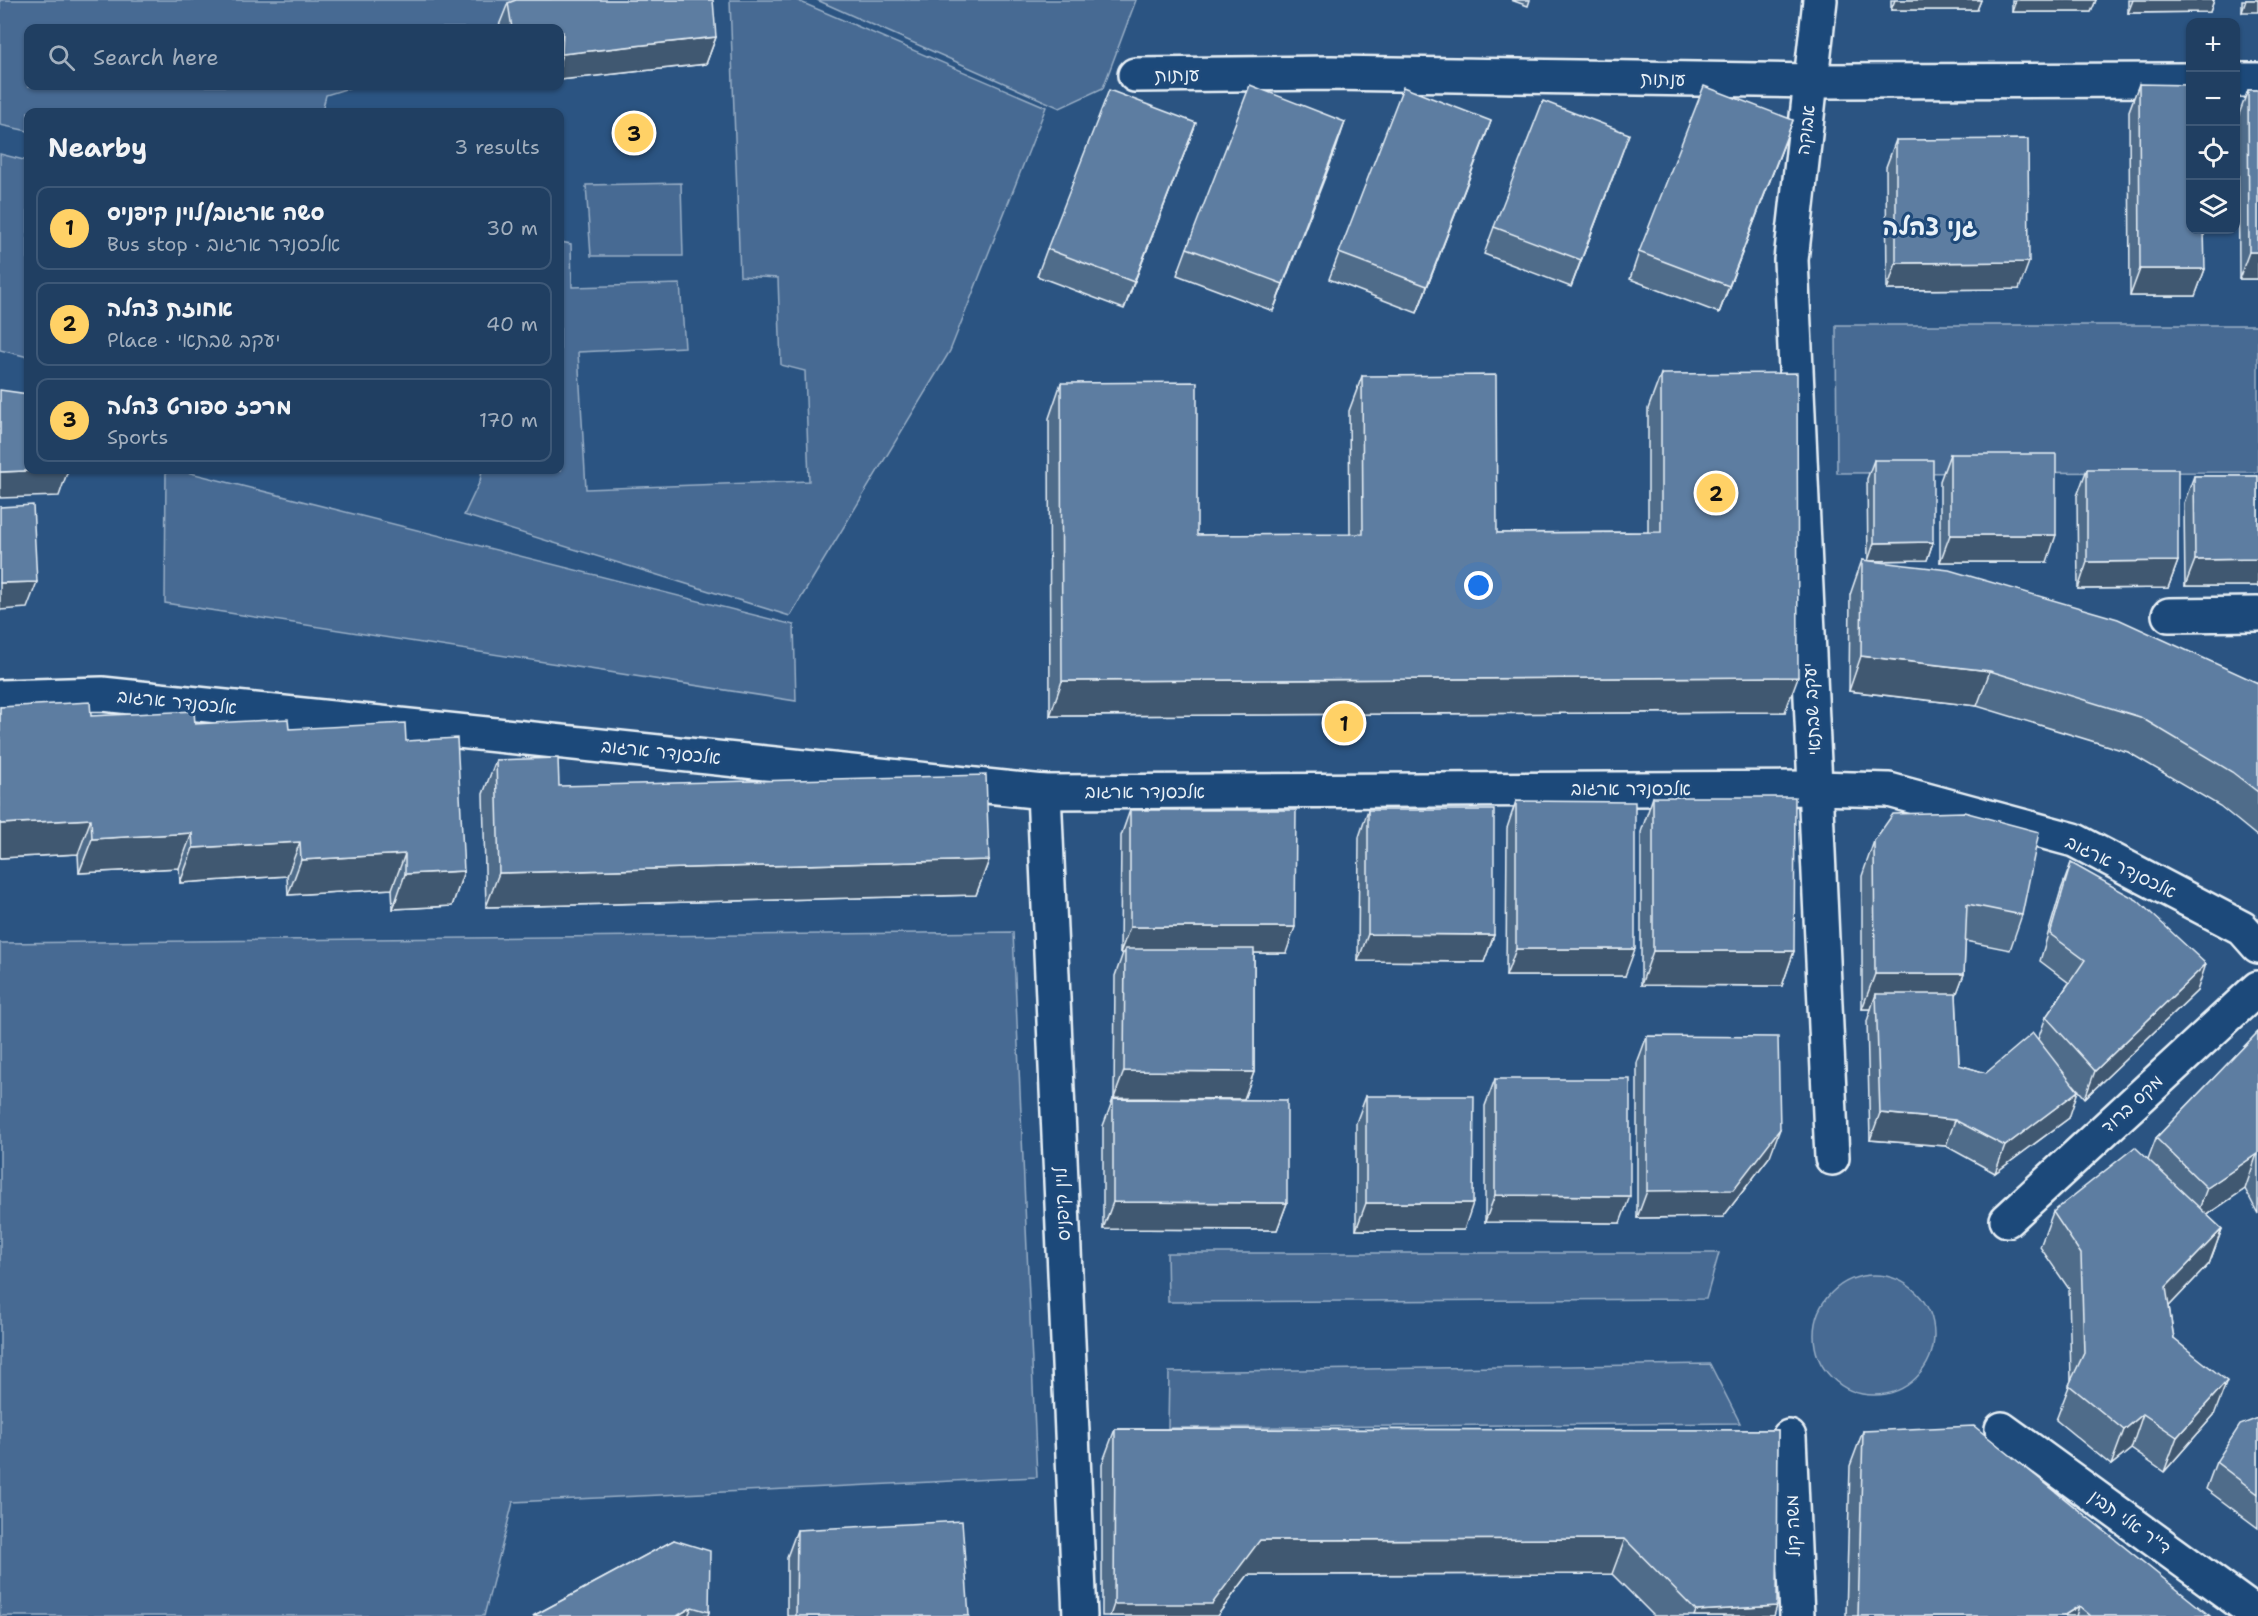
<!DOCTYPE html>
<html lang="en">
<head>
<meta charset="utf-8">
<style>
  body { margin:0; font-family:"Shantell Sans","Playpen Sans Hebrew",sans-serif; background:#284668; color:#f1f3f6 }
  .controls { position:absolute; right:18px; top:18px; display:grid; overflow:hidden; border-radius:12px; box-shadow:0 2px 4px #0004 }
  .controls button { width:54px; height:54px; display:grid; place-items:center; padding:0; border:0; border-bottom:2px solid #3d5877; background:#203f62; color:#f1f3f6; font:30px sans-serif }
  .you { position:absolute; left:1479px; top:586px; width:21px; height:21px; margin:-15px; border:4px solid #fff; border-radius:50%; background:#1a73e8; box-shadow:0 0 0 9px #1a73e833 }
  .badge { display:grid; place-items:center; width:39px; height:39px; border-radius:50%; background:#ffd166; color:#111; font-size:20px; font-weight:700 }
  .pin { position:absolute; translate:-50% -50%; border:3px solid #fff; box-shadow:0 2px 6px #0006 }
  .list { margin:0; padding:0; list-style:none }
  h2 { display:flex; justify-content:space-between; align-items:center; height:78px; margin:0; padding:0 24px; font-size:26px }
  h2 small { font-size:20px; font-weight:400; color:#a2afbe }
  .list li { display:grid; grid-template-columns:39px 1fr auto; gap:18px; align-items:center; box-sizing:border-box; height:84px; margin:0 12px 12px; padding:0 12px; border:2px solid #3d5877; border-radius:12px }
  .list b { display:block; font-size:22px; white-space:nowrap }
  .list p { margin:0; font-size:20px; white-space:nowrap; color:#a2afbe }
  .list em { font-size:20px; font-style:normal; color:#a2afbe }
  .icon { flex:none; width:33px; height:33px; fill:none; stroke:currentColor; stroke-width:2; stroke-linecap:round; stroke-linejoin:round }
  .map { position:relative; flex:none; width:2258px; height:1616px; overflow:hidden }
  .search { position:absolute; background:#203f62; box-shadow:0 2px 4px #0004; left:24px; top:24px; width:540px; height:66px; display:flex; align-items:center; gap:15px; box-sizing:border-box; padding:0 21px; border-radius:12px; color:#a2afbe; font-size:22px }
  .panel { position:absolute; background:#203f62; box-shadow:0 2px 4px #0004; left:24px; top:108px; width:540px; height:366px; border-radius:12px }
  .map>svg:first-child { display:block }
  .green { fill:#476b93; stroke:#98aec6; stroke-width:1.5 }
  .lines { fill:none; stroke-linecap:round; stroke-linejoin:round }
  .street-casing { stroke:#e8f1f8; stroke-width:38 }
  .street { stroke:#1f4a7a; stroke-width:33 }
  .wall { fill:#506c8a; stroke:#e8f1f8; stroke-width:1.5 }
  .shaded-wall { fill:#415871; stroke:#e8f1f8; stroke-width:1.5 }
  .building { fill:#5d7da1; stroke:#e8f1f8; stroke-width:1.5 }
  .labels { text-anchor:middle; stroke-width:6; stroke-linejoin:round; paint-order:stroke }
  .street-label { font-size:18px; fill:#e8f1f8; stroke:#1f4a7a }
  .district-label { font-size:24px; font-weight:bold; fill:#e8f1f8; stroke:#1f4a7a }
</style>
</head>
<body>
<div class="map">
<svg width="2258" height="1616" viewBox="0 0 2258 1616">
  <rect width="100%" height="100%" fill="#2b5482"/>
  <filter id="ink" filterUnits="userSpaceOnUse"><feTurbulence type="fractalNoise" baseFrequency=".0167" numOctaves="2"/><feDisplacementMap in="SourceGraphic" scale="12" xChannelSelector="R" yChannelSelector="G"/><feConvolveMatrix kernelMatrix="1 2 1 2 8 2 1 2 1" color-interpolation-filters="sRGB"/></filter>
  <g filter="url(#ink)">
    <g class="green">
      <polygon points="0,0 552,0 495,28 28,28 28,86 355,86 326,95 322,112 28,112 28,131 0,125"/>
      <polygon points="730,0 796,0 1046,107 950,351 790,616 464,515 480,481 482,470 560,470 560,242 571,244 572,287 680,284 685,347 578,352 586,489 809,481 805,371 781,365 778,278 740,276"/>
      <polygon points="817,0 1136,0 1103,88 1060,108"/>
      <polygon points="0,154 28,161 28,357 0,350"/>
      <polygon points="681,183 683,256 591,256 586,185"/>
      <polygon points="1836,325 2258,325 2258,472 1837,473"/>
      <polygon points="166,470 179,470 794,625 796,701 165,603"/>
      <polygon points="1013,932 1037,1477 513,1502 484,1616 0,1616 0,943"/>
      <polygon points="1167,1253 1719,1253 1706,1299 1168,1302"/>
      <circle cx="1874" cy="1335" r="60"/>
      <polygon points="1710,1364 1740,1423 1168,1428 1169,1372"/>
    </g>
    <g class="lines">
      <g class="street-casing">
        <g id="street">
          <polyline points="1820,0 1791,260 1832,1158"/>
          <polyline points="1135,75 1331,73 1812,81 2190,80"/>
          <polyline points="2236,80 2258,80"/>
          <polyline points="2169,615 2258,614"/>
          <polyline points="0,697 102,694 1044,792 1815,788 1889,790 2074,840 2242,928 2258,946"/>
          <polyline points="1044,792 1080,1616"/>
          <polyline points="2007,1220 2258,988"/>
          <polyline points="2002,1429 2258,1615"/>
          <polyline points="1789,1437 1797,1616"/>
        </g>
      </g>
      <use href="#street" class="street"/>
    </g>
    <g class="wall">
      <polygon points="1511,0 1530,0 1528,6"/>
      <polygon points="1891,0 1981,0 1977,10 1891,10"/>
      <polygon points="2012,0 2096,0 2091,12 2012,12"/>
      <polygon points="2128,0 2214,0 2210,12 2128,13"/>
      <polygon points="2242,0 2258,0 2242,12"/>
      <polygon points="508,3 716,37 706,64 560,80 560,28 498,28"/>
      <polygon points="2139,84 2205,269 2195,296 2130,296 2129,111"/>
      <polygon points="2248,90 2258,90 2258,279 2239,279 2238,117"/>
      <polygon points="1793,120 1719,313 1630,279 1639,252"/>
      <polygon points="1491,121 1417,313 1329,279 1339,253"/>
      <polygon points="1345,122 1273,311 1177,275 1187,248"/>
      <polygon points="1196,123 1124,309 1037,276 1047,249"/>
      <polygon points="1896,140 2019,289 1887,290 1886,167"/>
      <polygon points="1619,161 1571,287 1484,254 1494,227"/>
      <polygon points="1661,374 1785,712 1050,716 1049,418 1061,383 1197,535 1350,535 1349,411 1362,376 1497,533 1648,532 1648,409"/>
      <polygon points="1950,454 2047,562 1940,562 1940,481"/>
      <polygon points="1874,460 1933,542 1927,560 1870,561 2258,683 2258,837 2220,806 2128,752 1977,706 1849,691 1850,595 1862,560 1868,561 1867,479"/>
      <polygon points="2087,469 2178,561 2168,588 2078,589 2077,496"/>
      <polygon points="2194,476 2258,476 2258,586 2185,586 2184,503"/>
      <polygon points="0,707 91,716 195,724 289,729 406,741 464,871 452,906 393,909 392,889 288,895 287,876 180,883 179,868 79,873 78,854 0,858"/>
      <polygon points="496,760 559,786 989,860 976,895 486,907 483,794"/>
      <polygon points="1653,797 1794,951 1782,986 1641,985 1641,832"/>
      <polygon points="1516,801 1625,976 1506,976 1507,828"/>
      <polygon points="1130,810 1286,953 1254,953 1254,1072 1244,1099 1114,1098 1115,976 1123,953 1120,953 1121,836"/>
      <polygon points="1368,810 1494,935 1484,962 1358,961 1359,837"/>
      <polygon points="1874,841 2022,915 2010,950 1965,941 1964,974 1956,995 1959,1065 1986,1073 2038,1039 2046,1017 2069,983 2040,961 2061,890 2071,863 2197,991 2085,1098 2074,1085 2069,1118 1995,1173 1946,1146 1870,1140 1867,1021 1871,1009 1862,1009 1862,876"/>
      <polygon points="2258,1032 2258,1214 2245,1189 2207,1215 2222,1229 2209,1264 2169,1306 2174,1339 2214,1415 2164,1472 2131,1449 2111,1465 2056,1420 2071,1381 2069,1289 2040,1247 2053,1212 2148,1159 2156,1138"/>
      <polygon points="1647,1036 1770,1156 1723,1217 1637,1218 1637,1063"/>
      <polygon points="1495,1079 1620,1223 1485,1222 1485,1106"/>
      <polygon points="1366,1096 1464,1230 1356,1230 1356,1123"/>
      <polygon points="1113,1099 1287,1203 1277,1230 1103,1229 1103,1126"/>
      <polygon points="2258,1418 2258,1528 2206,1489 2216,1462"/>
      <polygon points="1115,1429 1778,1430 1774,1616 1654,1616 1612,1574 1248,1575 1217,1616 1102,1616 1102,1464"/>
      <polygon points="1863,1431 2210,1616 1846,1616 1850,1466"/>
      <polygon points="797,1530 969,1616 787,1616 787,1557"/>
      <polygon points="674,1540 709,1612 708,1616 533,1616"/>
    </g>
    <g class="shaded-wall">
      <polygon points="1895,0 1981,0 1977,10 1891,10"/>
      <polygon points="2016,0 2096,0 2091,12 2012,12"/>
      <polygon points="2133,0 2214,0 2210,12 2128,13"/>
      <polygon points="2246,0 2258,0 2258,12 2242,12"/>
      <polygon points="563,32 560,41 560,33"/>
      <polygon points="716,37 706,64 560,80 560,61 562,54"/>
      <polygon points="1793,120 1783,147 1719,313 1729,286"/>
      <polygon points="1491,121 1481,148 1417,313 1427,286"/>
      <polygon points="1345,122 1336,149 1273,311 1283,284"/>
      <polygon points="1196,123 1186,149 1124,309 1134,282"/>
      <polygon points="1629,134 1619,161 1571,287 1581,260"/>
      <polygon points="2249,252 2258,252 2258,279 2239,279"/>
      <polygon points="2029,262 2019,289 1887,290 1896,263"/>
      <polygon points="2140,269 2205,269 2195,296 2130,296"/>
      <polygon points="51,470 68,470 59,496 0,498 0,472"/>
      <polygon points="1950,535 2056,535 2047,562 1940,562"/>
      <polygon points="1933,542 1927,560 1868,561 1874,543"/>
      <polygon points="2258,559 2258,586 2185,586 2195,560"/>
      <polygon points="2178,561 2168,588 2078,589 2087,562"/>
      <polygon points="37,582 27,608 0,610 0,583"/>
      <polygon points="1861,656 1990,671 1977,706 1849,691"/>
      <polygon points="1798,677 1785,712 1050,716 1062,681"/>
      <polygon points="91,819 78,854 0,858 0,824"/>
      <polygon points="192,833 179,868 79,873 92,839"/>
      <polygon points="300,842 287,876 180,883 193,848"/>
      <polygon points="405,854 392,889 288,895 301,860"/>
      <polygon points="989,860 976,895 486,907 499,873"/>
      <polygon points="464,871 452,906 393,909 405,874"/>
      <polygon points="1130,927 1295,927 1286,953 1125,953 1125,949 1123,953 1120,953"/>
      <polygon points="1368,934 1494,935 1484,962 1358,961"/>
      <polygon points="1516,949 1635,949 1625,976 1506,976"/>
      <polygon points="1653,951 1794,951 1782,986 1641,985"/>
      <polygon points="2206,964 2197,991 2085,1098 2095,1071"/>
      <polygon points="1875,974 1964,974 1951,1009 1876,994 1871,1009 1862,1009"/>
      <polygon points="1124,1071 1254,1072 1244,1099 1114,1098"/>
      <polygon points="2078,1091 2069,1118 1995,1173 2005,1146"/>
      <polygon points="1880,1113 1955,1120 1946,1146 1870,1140"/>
      <polygon points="1780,1129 1770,1156 1723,1217 1637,1218 1647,1191"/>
      <polygon points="2257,1154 2245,1189 2194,1223 2207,1188"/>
      <polygon points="1495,1195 1630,1196 1620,1223 1485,1222"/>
      <polygon points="1113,1202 1287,1203 1277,1230 1103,1229"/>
      <polygon points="1366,1203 1473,1203 1464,1230 1356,1230"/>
      <polygon points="2222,1229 2209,1264 2154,1322 2166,1287"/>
      <polygon points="2227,1381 2214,1415 2164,1472 2177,1437"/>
      <polygon points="2143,1414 2131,1449 2111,1465 2124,1430"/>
      <polygon points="1625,1539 1612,1574 1248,1575 1217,1616 1110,1616 1114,1604 1260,1540"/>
      <polygon points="1777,1606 1774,1616 1694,1616 1696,1611"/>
      <polygon points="2079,1606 2076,1616 2063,1616"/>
      <polygon points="692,1607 688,1616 677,1616"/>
    </g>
    <g class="building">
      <polygon points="516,0 713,0 716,37 562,54 563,32 560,33 560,28 512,28 508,3"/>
      <polygon points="2139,84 2190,85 2190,230 2204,230 2205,269 2140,269"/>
      <polygon points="1250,85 1345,122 1283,284 1187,248"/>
      <polygon points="1704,86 1793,120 1729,286 1639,252"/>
      <polygon points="1403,87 1491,121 1427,286 1339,253"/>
      <polygon points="1109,90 1196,123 1134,282 1047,249"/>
      <polygon points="2248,90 2258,90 2258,252 2249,252"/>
      <polygon points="1543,101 1629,134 1581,260 1494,227"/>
      <polygon points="2028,139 2029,262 1896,263 1896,140"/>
      <polygon points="1797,373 1798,677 1062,681 1061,383 1197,382 1197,535 1363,534 1362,376 1496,375 1497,533 1661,532 1661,374"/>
      <polygon points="0,390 28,394 28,470 51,470 0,472"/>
      <rect x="1950" y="454" width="106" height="81"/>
      <polygon points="1874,460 1933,460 1933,542 1874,543"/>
      <polygon points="2087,469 2178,469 2178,561 2087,562"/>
      <polygon points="2194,476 2258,476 2258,559 2195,560"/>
      <polygon points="33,505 37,582 0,583 0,507"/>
      <polygon points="1862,560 1949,570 2118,619 2258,683 2258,792 2232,772 2140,717 1990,671 1861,656"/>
      <polygon points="90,702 91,716 194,711 195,724 288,719 289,729 405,723 406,741 457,738 464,871 405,874 405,854 301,860 300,842 193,848 192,833 92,839 91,819 0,824 0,707"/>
      <polygon points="558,758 559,786 986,775 989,860 499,873 496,760"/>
      <polygon points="1653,797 1795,797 1794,951 1653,951"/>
      <polygon points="1516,801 1635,802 1635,949 1516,949"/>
      <polygon points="1130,810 1296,810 1295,927 1130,927"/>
      <polygon points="1368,810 1494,810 1494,935 1368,934"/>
      <polygon points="1964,812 2039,832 2022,915 1967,904 1964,974 1875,974 1874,841 1893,814"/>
      <polygon points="2071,863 2137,900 2206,964 2095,1071 2046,1017 2085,960 2050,934"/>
      <polygon points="1125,949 1254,949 1254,1072 1124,1071"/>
      <polygon points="1876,994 1956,994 1959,1065 1986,1073 2033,1033 2078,1091 2005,1146 1955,1120 1880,1113"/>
      <polygon points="2258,1032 2258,1155 2257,1154 2207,1188 2156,1138"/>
      <polygon points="1647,1036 1778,1037 1780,1129 1733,1190 1647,1191"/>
      <polygon points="1495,1079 1630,1079 1630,1196 1495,1195"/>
      <polygon points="1366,1096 1474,1096 1473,1203 1366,1203"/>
      <polygon points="1113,1099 1287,1100 1287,1203 1113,1202"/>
      <polygon points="2135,1147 2222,1229 2166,1287 2174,1339 2227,1381 2177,1437 2143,1414 2124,1430 2069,1385 2084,1353 2081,1254 2053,1212"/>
      <polygon points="2258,1418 2258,1494 2216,1462 2240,1425"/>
      <polygon points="1974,1426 2210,1616 2091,1616 2079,1606 2063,1616 1858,1616 1863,1431"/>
      <polygon points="1115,1429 1778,1430 1777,1606 1696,1611 1625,1539 1260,1540 1212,1604 1114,1604"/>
      <polygon points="962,1521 969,1616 796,1616 797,1530"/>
      <polygon points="674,1540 710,1551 709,1612 692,1607 677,1616 533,1616"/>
    </g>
  </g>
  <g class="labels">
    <g class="street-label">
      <text transform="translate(1177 75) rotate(-1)" y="6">ענתות</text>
      <text transform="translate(1663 79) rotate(1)" y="6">ענתות</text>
      <text transform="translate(1806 130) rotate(-83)" y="6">אבוקה</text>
      <text transform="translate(177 702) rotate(6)" y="6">אלכסנדר ארגוב</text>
      <text transform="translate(1812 709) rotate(-93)" y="6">יעקב שבתאי</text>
      <text transform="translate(661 752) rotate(6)" y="6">אלכסנדר ארגוב</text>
      <text x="1631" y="795">אלכסנדר ארגוב</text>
      <text x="1145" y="798">אלכסנדר ארגוב</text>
      <text transform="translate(2121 867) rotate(26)" y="6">אלכסנדר ארגוב</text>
      <text transform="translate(2132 1104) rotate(-43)" y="6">מקס ברוד</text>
      <text transform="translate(1062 1204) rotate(-93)" y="6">לוין קיפניס</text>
      <text transform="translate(2130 1522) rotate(36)" y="6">ד"ר אלי תבין</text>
      <text transform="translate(1793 1526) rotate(-92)" y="6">משה קול</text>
    </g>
    <g class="district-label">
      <text x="1930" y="235">גני צהלה</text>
    </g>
  </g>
</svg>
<div class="controls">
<button>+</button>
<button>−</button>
<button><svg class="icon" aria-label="locate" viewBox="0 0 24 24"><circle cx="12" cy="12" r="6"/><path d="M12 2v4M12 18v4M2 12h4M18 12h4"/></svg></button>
<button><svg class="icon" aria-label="layers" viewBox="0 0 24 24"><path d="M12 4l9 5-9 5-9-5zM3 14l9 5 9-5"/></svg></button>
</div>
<div class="you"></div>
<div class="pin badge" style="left:1344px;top:723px">1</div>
<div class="pin badge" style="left:1716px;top:493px">2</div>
<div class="pin badge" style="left:634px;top:133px">3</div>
<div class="search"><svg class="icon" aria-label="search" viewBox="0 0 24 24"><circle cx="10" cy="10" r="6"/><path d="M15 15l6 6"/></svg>Search here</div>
<section class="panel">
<h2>Nearby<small>3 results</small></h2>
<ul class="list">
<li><span class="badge">1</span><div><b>סשה ארגוב/לוין קיפניס</b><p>Bus stop · אלכסנדר ארגוב</p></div><em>30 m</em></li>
<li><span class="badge">2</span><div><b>אחוזת צהלה</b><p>Place · יעקב שבתאי</p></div><em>40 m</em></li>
<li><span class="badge">3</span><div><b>מרכז ספורט צהלה</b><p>Sports</p></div><em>170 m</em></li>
</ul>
</section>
</div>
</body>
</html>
